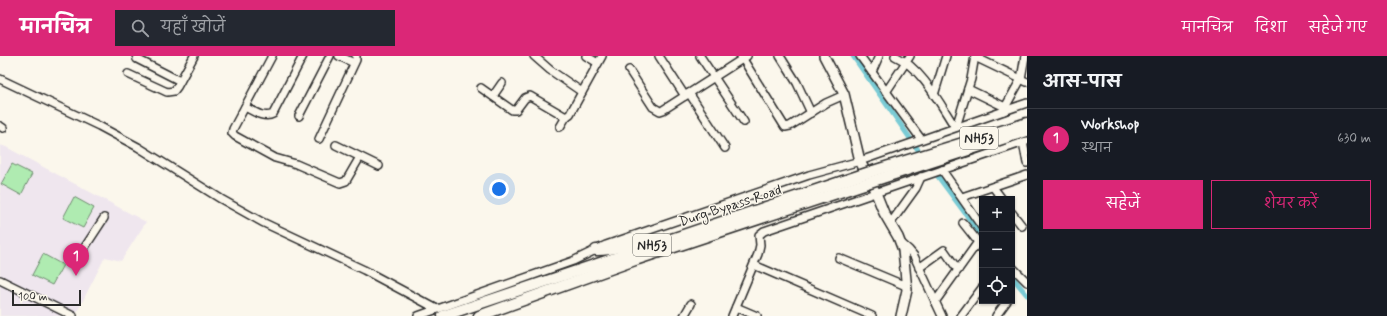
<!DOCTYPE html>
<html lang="hi">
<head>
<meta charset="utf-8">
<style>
  body { margin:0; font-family:Mynerve,"Playpen Sans Deva",sans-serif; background:#242831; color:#f1f3f6 }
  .controls { position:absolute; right:12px; bottom:12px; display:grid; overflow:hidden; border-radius:0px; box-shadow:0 1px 3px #0004 }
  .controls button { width:36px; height:36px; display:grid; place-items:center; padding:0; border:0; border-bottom:1px solid #363941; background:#171b24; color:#f1f3f6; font:20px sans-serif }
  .scale { position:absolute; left:12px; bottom:10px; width:69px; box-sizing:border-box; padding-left:4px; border:2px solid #2b2b2b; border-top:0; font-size:11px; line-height:14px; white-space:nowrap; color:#2b2b2b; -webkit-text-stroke:3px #fbf7ec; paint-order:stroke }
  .you { position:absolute; left:499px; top:133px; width:14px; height:14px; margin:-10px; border:3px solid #fff; border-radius:50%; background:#1a73e8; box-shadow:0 0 0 6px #1a73e833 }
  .badge { display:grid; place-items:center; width:26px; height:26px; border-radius:50%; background:#db2777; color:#fff; font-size:13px; font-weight:700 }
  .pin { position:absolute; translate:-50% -33px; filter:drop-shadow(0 1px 2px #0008) }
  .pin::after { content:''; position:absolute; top:21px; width:14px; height:12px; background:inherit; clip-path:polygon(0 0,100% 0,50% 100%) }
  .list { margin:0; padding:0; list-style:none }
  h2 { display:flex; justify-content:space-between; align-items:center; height:52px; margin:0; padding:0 16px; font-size:17px }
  h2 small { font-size:13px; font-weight:400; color:#9ea1a6 }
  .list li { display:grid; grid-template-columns:26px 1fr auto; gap:12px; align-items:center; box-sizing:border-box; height:60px; padding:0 16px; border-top:1px solid #363941 }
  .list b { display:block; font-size:15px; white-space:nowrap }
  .list p { margin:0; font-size:13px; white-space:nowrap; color:#9ea1a6 }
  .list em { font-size:13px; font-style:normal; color:#9ea1a6 }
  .actions { display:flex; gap:8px; padding:12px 16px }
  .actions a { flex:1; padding:9px 0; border:1px solid #db2777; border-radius:0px; text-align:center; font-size:14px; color:#db2777 }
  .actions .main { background:#db2777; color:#fff }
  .icon { flex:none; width:22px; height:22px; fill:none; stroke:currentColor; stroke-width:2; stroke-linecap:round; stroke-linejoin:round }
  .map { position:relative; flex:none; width:1027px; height:260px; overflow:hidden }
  header { display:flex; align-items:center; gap:24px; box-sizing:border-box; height:56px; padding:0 20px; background:#db2777; color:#fff }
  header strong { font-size:19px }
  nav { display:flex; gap:22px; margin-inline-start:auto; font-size:14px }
  .search { width:280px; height:36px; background:#242831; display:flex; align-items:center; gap:10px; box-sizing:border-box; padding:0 14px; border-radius:0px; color:#9ea1a6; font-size:15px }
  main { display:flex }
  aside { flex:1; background:#171b24 }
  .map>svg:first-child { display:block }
  .built { fill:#efe6ee }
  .green { fill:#afebb1; stroke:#6d8b6e }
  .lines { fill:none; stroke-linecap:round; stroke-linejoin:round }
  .canal { stroke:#7acbd5; stroke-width:5 }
  .minor-casing { stroke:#2b2b2b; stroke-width:10 }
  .major-casing { stroke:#2b2b2b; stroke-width:12 }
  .highway-casing { stroke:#2b2b2b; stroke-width:13 }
  .minor { stroke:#fbf7ec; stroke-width:7 }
  .major { stroke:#fbf7ec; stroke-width:9 }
  .highway { stroke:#fbf7ec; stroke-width:10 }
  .highway-bridge-casing { stroke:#2b2b2b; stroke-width:13; stroke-linecap:butt }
  .highway-bridge { stroke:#fbf7ec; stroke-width:10 }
  .labels { text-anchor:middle; stroke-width:3; stroke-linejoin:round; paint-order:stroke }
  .shield { fill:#fbf7ec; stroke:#696865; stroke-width:1 }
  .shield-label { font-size:13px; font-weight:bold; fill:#2b2b2b }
  .street-label { font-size:14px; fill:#2b2b2b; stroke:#fbf7ec }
</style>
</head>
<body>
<header>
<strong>मानचित्र</strong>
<div class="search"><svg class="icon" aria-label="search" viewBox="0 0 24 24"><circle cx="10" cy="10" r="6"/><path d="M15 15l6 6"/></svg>यहाँ खोजें</div>
<nav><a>मानचित्र</a><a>दिशा</a><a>सहेजे गए</a></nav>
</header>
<main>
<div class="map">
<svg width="1027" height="260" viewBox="0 0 1027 260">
  <rect width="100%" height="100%" fill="#fbf7ec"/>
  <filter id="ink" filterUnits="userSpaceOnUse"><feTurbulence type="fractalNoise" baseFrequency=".025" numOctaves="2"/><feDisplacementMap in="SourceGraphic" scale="8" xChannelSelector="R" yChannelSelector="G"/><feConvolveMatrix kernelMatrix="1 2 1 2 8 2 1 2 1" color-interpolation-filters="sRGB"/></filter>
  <g filter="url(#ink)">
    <polygon class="built" points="0,89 6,91 146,166 121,205 105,201 75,260 0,260"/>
    <g class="green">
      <polygon points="12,108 32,118 21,139 1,128"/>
      <polygon points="74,141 94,152 83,172 63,162"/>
      <polygon points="43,198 63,209 52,229 32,219"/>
    </g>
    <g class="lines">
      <g class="canal">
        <polyline points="853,0 923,101"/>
        <polyline points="928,107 982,180"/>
        <polyline points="1012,221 1027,239"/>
      </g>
      <g class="minor-casing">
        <g id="minor">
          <polyline points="272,0 233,73 232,77 235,80 275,102 296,108 340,127 346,125 360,101"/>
          <polyline points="339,0 354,7"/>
          <polyline points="534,0 550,14 582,36"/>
          <polyline points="586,0 598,7"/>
          <polyline points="659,0 685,40"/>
          <polyline points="700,0 744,66"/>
          <polyline points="741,0 785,71 790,70 826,47 844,39"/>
          <polyline points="780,0 797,27 811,57"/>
          <polyline points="860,0 921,83"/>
          <path d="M895,0C922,12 940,48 955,71"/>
          <polyline points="975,1 1027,26"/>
          <polyline points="137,3 180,25"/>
          <polyline points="629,14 653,51 660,55 663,54 747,0"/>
          <polyline points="872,16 879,0"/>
          <polyline points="128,18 167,36 174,35 177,31 194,0"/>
          <polyline points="0,23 99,70 138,91 221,143 262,166 364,214 437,253"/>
          <polyline points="481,32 512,54 516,54 525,42 530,40 566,61 570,58 602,0"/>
          <polyline points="968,33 1005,51"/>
          <polyline points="886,36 910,0"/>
          <polyline points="689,37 725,92"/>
          <polyline points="934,39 946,0"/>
          <polyline points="493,40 502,27"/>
          <path d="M245,51C253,55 264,63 273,58L303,0"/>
          <polyline points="1003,55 1021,23 1025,0"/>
          <polyline points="299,60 330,0"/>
          <polyline points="0,70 3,72"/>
          <polyline points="560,71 566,61"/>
          <polyline points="956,71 971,23 975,0"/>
          <polyline points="319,83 356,4 356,0"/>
          <polyline points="1023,86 1027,107"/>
          <polyline points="336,89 379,110"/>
          <polyline points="942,114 982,171"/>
          <polyline points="993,131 1002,143"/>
          <polyline points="962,141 1027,119"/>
          <polyline points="1012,157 1022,170"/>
          <polyline points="963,167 982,191"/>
          <polyline points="890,168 916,132 921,121"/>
          <polyline points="901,187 909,194 914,200 942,260"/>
          <polyline points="83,194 104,162"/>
          <polyline points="839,202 906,230"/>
          <polyline points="754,209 872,260"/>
          <polyline points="1012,211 1027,226"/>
          <polyline points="919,212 944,194 958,214"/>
          <polyline points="0,224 73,260"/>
          <polyline points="935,246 978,186"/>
          <polyline points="736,251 757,260"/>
          <polyline points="418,260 573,205 606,189 809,119 860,105 1027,47"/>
          <polyline points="684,260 691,248"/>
          <polyline points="732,260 758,198 760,189 759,179 764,175 1027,85"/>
          <polyline points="961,260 982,232"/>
          <polyline points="996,260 1007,245"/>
        </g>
      </g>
      <g class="major-casing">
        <polyline id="major" points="824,0 844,38 860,105 876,137 884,157 898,181 903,194 907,234 901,260"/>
      </g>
      <g class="highway-casing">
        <g id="highway">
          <polyline points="873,115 1027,67"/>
          <polyline points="876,124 1027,75"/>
          <path d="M596,194C617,195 635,183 655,185"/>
          <polyline points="443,260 861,119"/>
          <polyline points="479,260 638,203 864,128"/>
        </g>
      </g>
      <use href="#minor" class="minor"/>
      <use href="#major" class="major"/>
      <use href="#highway" class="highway"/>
      <g class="highway-bridge-casing">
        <g id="highway-bridge">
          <polyline points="861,119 873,115"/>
          <polyline points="864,128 876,124"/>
        </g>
      </g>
      <use href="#highway-bridge" class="highway-bridge"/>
    </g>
  </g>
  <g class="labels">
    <g class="shield">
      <rect x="960" y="71" width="38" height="22" rx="3"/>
      <rect x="633" y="178" width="38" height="22" rx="3"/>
    </g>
    <g class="shield-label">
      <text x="979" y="87">NH53</text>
      <text x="652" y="194">NH53</text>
    </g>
    <g class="street-label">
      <text transform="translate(730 149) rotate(-18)" y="5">Durg Bypass Road</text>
    </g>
  </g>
</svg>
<div class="controls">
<button>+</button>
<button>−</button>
<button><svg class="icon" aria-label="locate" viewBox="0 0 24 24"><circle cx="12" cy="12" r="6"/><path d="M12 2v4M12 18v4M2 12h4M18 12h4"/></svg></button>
</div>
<div class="scale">100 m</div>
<div class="you"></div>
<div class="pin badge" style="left:76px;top:220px">1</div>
</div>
<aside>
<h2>आस-पास<small></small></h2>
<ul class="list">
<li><span class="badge">1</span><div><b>Workshop</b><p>स्थान</p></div><em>630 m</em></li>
</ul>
<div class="actions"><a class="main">सहेजें</a><a>शेयर करें</a></div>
</aside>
</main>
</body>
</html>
